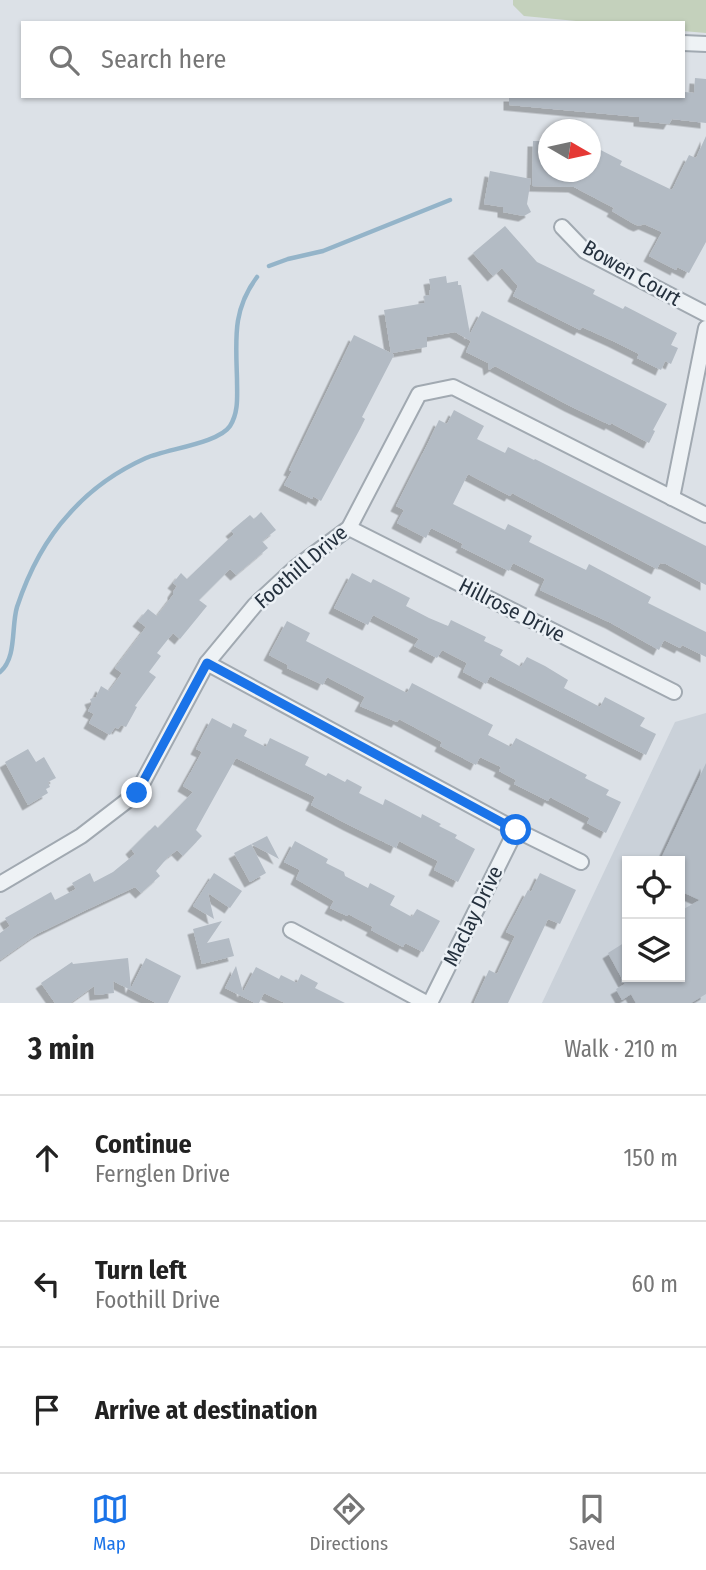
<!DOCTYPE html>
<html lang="en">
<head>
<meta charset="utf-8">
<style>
  body { margin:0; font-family:"Fira Sans Condensed",sans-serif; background:#f6f6f6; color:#222 }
  .controls { position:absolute; right:21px; bottom:21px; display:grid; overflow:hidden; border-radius:0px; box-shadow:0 2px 5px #0004 }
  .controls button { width:63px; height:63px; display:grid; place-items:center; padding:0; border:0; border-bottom:2px solid #e0e0e0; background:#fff; color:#222; font:35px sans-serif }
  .compass { position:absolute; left:538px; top:119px; width:63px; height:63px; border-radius:50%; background:#fff; box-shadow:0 2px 5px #0004; rotate:99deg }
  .stop { position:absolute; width:21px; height:21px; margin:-16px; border:5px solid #1a73e8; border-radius:50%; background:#fff }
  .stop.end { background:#1a73e8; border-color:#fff; box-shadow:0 2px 7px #0008 }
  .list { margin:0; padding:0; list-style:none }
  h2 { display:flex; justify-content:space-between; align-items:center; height:91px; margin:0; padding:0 28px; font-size:30px }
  h2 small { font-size:23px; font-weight:400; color:#767676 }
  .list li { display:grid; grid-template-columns:46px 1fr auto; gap:21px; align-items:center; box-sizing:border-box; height:126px; padding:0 28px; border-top:2px solid #e0e0e0 }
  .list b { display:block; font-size:26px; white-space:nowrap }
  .list p { margin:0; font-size:23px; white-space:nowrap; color:#767676 }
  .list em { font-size:23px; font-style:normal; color:#767676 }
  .icon { flex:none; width:38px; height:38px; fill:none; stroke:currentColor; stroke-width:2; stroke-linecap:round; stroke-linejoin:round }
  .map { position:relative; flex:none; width:706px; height:1003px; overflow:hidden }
  .search { position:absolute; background:#fff; box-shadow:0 2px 5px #0004; left:21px; right:21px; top:21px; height:77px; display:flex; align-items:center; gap:18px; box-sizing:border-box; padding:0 24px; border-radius:0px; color:#767676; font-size:26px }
  .sheet { height:469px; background:#fff }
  nav { display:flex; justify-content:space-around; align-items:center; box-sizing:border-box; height:98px; border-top:2px solid #e0e0e0; background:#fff; font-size:19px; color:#767676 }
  nav a { display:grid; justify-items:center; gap:4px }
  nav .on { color:#1a73e8 }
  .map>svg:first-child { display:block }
  .built { fill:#cad1d9; fill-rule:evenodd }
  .green { fill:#c4d1bc }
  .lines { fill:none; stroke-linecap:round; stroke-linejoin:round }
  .stream { stroke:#94b4c9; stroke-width:4.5 }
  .building { fill:#b3bbc4; filter:url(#shadow) }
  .street-casing { stroke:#a1a9b1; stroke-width:18 }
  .street { stroke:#eef2f5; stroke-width:14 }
  .route { stroke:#1a73e8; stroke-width:9 }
  .labels { text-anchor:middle; stroke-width:5; stroke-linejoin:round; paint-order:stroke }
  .street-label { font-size:21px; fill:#25313e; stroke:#ebf0f5 }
</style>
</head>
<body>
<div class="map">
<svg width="706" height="1003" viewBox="0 0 706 1003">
  <defs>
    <filter id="shadow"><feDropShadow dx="-5.5" dy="5.5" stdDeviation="0" flood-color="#0004"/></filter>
  </defs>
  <rect width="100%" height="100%" fill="#dce1e7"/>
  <path class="built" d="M706,713V1003H542L675,722ZM627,861H680V977H627Z"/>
  <polygon class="green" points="513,0 706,0 706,33 683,31 683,23 597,23 524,16 513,5"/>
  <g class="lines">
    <g class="stream">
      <polyline points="269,266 288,259 323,251 450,200"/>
      <path d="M0,672C17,658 11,627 17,607C28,574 45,540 69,514C90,490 117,471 146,458C167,449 219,443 230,426C239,412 237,395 237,379C236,340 232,310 257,277"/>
    </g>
  </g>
  <g class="building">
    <polygon points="695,78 706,79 706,123 672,119 669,124 639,121 639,117 509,105 509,96 684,96 685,92 694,93"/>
    <polygon points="706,136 706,242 689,273 677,267 676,270 649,256 662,232 644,224 639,226 634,224 612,211 614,208 574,187 532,186 533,141 549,141 549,172 591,172 591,145 622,161 620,165 672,190 689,155 696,158"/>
    <polygon points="490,171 531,179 527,204 531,212 524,216 503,212 503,207 484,204"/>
    <polygon points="505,226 537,262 595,290 593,294 623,309 625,306 677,333 671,345 678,348 671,364 665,361 661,370 637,358 639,354 613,341 582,327 580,330 513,296 518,286 502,268 493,276 473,253"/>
    <polygon points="446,276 447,283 458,281 458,285 461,285 470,334 482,311 667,404 653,430 655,431 649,443 611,423 610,425 570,406 495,366 489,370 488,363 466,352 471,341 455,332 427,337 427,347 392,353 394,355 362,417 365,419 360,429 321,501 313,496 312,499 284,485 292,471 289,470 354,335 391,353 384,310 425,303 424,296 430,295 429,291 431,290 429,279"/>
    <polygon points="454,410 484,426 477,439 505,453 508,447 534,460 535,459 706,546 706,585 666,564 660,563 657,569 512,493 510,496 468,474 453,504 505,530 508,524 532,536 529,542 586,570 589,564 651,597 648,603 706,632 706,657 682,645 680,648 664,640 659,650 611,623 540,590 545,579 513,563 509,571 461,547 463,544 431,528 426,538 397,523 404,510 396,506 429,441 439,420 447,424"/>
    <polygon points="261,512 276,530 262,541 268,548 236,575 230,569 199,600 207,606 180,639 173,633 157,653 161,656 149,672 156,677 135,706 137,707 126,727 121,725 118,729 115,727 110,735 89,723 94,714 88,711 92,704 90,699 96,697 101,686 109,691 122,673 115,668 146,627 138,621 148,609 157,616 173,595 173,592 177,586 173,583 181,573 187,579 234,534 231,531 250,515 254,519"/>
    <polygon points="352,573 371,583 373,579 410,598 406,606 429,618 448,626 451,620 486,637 484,641 503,650 500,655 521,667 527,657 545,666 568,680 564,688 600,707 605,697 645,718 640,726 656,734 646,755 490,676 486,684 463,672 467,663 442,650 437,658 414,646 419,639 373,615 368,625 334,608"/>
    <polygon points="287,621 310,633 306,641 407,693 412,683 493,725 488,735 511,747 516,738 587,775 585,778 609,790 606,795 621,802 606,833 587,823 590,818 550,797 548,801 514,784 516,780 499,771 501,767 480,757 476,765 440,746 442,742 399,719 397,722 360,706 365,697 327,677 323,685 287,668 288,665 269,655"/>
    <polygon points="212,718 231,728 233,723 247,730 244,736 266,747 270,738 309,757 305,765 326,776 328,773 345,782 347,779 362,787 359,793 383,805 385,799 421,818 422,814 441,824 439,826 457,835 455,838 475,849 458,882 434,870 438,861 399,841 396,848 349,825 311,805 315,797 236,758 196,830 202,836 183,856 177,850 168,857 156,871 160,876 141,893 135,887 86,910 37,934 0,960 0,933 10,926 5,918 51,892 55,900 76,889 72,883 90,873 94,882 113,872 135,854 131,849 155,825 158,828 193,792 183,786 202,752 196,749"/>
    <polygon points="28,749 36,762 44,757 56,778 48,782 50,787 46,789 48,793 28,805 5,762"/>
    <polygon points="706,763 706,994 691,1003 636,1003 631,994 622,1000 616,989 625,984 608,953 627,941 627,977 680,977 680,911 700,900 680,891 680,861 660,861"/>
    <polygon points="267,836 279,859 251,844 266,873 250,882 234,853"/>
    <polygon points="295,841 328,859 326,863 344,872 345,876 368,888 370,883 395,896 390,905 412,917 417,909 440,921 423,952 405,943 403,947 371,930 373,927 348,914 347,916 330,908 334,901 296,879 300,870 284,862"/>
    <polygon points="214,873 242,891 230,908 208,893 214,919 193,906"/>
    <polygon points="540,873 576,890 560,924 548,919 508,1003 474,1003 489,970 497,974 515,936 506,932 528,890 531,892"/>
    <polygon points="222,921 207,943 229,938 234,956 202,964 193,929"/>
    <polygon points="128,958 131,988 146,958 181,976 168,1003 156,1003 113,981 114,993 95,995 94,986 70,1003 55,1003 41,983 72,962 73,964"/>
    <polygon points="236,966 243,992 256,967 279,979 281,975 297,983 301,974 318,983 315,988 345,1003 285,1003 264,993 259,1003 255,1003 225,988"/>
  </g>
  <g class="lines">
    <g class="street-casing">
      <g id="street">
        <polyline points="683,43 706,44"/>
        <polyline points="562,227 585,251 706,314"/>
        <polyline points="672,498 706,328"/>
        <polyline points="349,528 674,692"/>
        <polyline points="207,663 516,830 581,862"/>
        <polyline points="0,884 81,836 137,793 207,663 255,605 295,568 349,528 419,394 453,387 706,515"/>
        <polyline points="291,930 426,1003"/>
        <polyline points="430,1003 516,830"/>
      </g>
    </g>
    <use href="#street" class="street"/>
  </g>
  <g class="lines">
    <polyline class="route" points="137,793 207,663 516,830"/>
  </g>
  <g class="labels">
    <g class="street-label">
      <text transform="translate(632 273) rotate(30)" y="7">Bowen Court</text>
      <text transform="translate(301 567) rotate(-41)" y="7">Foothill Drive</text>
      <text transform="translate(512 610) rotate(27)" y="7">Hillrose Drive</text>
      <text transform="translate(473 916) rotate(-64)" y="7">Maclay Drive</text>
    </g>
  </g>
</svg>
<div class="controls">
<button><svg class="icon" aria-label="locate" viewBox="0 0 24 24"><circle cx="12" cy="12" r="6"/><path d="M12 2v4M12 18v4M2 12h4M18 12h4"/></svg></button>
<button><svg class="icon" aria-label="layers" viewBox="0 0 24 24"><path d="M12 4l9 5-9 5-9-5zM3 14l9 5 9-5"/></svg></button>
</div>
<svg class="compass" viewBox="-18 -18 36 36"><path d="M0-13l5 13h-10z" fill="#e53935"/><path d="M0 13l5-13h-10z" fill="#767676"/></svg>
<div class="stop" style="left:516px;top:830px"></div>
<div class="stop end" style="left:137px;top:793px"></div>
<div class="search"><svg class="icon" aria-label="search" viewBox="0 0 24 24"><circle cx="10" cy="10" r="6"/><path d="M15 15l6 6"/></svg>Search here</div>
</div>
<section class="sheet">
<h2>3 min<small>Walk · 210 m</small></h2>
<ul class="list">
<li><svg class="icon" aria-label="ahead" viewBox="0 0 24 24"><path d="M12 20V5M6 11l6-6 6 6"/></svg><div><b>Continue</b><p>Fernglen Drive</p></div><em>150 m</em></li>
<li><svg class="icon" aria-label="left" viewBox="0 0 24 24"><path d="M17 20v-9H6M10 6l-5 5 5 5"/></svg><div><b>Turn left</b><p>Foothill Drive</p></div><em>60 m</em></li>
<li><svg class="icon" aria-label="arrive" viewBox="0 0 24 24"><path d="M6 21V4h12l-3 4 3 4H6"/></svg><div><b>Arrive at destination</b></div></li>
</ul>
</section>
<nav>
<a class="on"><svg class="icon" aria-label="map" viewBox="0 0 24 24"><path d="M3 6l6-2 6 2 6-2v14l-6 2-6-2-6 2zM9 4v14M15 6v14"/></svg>Map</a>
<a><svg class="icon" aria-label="directions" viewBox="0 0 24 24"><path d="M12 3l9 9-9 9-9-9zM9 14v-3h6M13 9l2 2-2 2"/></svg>Directions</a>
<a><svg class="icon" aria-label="saved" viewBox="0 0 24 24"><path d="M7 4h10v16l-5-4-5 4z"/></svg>Saved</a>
</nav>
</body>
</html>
